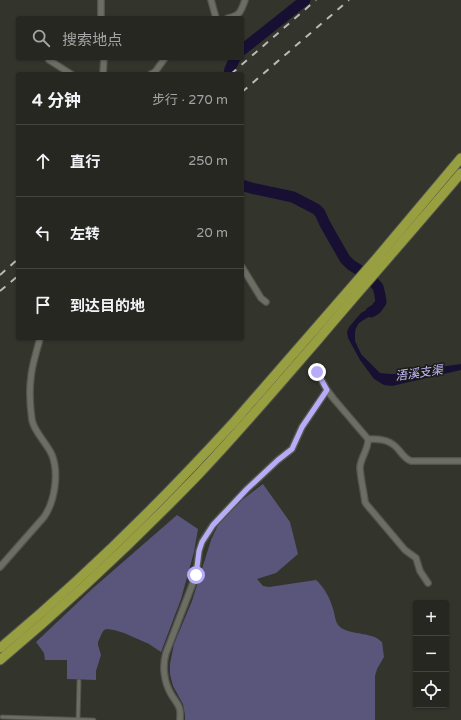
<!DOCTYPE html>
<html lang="zh">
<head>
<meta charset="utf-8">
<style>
  body { margin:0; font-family:"Varela Round","Noto Sans SC",sans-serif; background:#32332e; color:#f1f3f6 }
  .controls { position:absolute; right:12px; bottom:12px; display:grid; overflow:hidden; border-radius:4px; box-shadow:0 1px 3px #0004 }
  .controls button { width:36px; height:36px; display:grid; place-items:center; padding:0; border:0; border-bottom:1px solid #42443f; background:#262721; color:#f1f3f6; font:20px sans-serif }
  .stop { position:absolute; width:12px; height:12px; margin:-9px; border:3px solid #b6acf8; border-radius:50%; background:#fff }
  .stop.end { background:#b6acf8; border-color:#fff; box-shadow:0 1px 4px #0008 }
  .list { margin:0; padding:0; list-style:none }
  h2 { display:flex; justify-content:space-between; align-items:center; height:52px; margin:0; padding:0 16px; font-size:17px }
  h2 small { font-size:13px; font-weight:400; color:#a4a5a5 }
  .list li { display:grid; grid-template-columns:26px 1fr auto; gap:12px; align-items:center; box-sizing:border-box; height:72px; padding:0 16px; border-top:1px solid #42443f }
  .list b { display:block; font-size:15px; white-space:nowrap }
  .list em { font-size:13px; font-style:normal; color:#a4a5a5 }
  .icon { flex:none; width:22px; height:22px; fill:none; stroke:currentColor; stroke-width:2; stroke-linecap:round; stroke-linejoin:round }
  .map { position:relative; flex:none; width:461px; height:720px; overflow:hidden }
  .search { position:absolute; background:#262721; box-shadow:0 1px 3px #0004; left:16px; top:16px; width:228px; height:44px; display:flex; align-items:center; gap:10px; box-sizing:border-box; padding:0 14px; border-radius:4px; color:#a4a5a5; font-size:15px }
  .panel { position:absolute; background:#262721; box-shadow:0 1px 3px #0004; left:16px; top:72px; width:228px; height:268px; border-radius:4px }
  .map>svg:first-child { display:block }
  .green { fill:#5a557b }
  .water { fill:#181033 }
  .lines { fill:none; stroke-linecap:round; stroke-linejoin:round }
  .river { stroke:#181033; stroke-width:11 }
  .service-casing { stroke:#52534c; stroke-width:5 }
  .minor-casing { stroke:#52534c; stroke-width:8 }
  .primary-casing { stroke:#52534c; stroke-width:11 }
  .service { stroke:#6c6e64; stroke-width:3 }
  .minor { stroke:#6c6e64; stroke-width:5.5 }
  .primary { stroke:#989f41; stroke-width:9 }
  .rail { stroke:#bbbbb5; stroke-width:2; stroke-dasharray:7 7; stroke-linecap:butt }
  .route { stroke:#b6acf8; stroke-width:5 }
  .labels { text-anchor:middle; stroke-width:3; stroke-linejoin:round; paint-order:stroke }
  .water-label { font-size:12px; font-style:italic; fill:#c2baff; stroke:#1b1b18 }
</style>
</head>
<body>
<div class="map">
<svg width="461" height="720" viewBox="0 0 461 720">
  <rect width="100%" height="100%" fill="#33342c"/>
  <g class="green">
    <path d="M263,484L290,522L298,554L276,573L257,579L263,586L269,587L316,580C324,587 330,598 333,609C335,614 335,622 339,626C345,633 363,633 371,636C376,637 378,639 382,642L384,657L377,669L375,676V720H185V715L183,704L173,686L170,674V664L174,644L192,601L211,540L219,523L242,500Z"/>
    <polygon points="177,515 198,529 194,552 181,599 161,652 149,644 124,633 114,630 107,629 104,630 102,633 98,642 98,645 101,655 96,671 96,680 67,679 67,660 45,660 44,653 36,642 92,589"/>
  </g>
  <path class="water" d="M377,302H384L383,305L379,310L359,323L356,328L355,332V341L361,354L380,373C401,376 419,372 439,367C446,366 454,365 461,364V370L392,386L384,385L374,379L360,360L348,338L347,332L349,327L361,313L374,306Z"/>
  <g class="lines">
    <g class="river">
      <polyline points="242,50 305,0"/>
      <polyline points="229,74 230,69 235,58"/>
      <polyline points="242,185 251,188 293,197 316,209 320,213 325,224 345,259 351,265 367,275 378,287 380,295 381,302 376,309 371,312"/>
    </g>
    <g class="service-casing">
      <g id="service">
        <polyline points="2,717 94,720"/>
        <polyline points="78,720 79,681"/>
      </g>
    </g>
    <g class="minor-casing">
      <g id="minor">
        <polyline points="101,0 101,18"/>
        <polyline points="211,0 216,18"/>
        <path d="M228,18C240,16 241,11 245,0"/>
        <polyline points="49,60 71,74"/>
        <polyline points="103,74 104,58"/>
        <polyline points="151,74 155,72 165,58"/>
        <polyline points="242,267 261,298 266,302"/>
        <path d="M317,372L327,390L333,398L368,439C369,448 361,457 360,467C360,476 364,492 365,502L367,505L405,550L416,558L420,571L428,583"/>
        <path d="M368,439C377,439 387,439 395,446C401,451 403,458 411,461H461"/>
        <path d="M0,567L44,517C55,501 59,473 52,455C47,443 34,432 32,420C30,406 29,391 31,377C32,364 37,351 40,338"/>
        <path d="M180,720C180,716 181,711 179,707C177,702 173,698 171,694C164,682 162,666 166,653L196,575L199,551L202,542L213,525L247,489L278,460L292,449L302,427L327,390"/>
      </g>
    </g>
    <g class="primary-casing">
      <g id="primary">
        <path d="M0,648C83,579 161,502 234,422L376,259L461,158"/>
        <path d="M0,660C68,603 133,542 195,478C237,434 276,388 316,342C364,285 413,230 461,173"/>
      </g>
    </g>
    <use href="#service" class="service"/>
    <use href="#minor" class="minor"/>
    <use href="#primary" class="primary"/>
    <g class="rail">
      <polyline points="231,74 316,0"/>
      <polyline points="242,92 349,0"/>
      <polyline points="0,275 18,259"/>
      <polyline points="0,291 18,276"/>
    </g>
  </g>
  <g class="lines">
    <polyline class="route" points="196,575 199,551 202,542 213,525 247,489 278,460 292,449 302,427 327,390 317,372"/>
  </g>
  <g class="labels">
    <g class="water-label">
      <text transform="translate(419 373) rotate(-8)" y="4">浯溪支渠</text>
    </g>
  </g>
</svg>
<div class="controls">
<button>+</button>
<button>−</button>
<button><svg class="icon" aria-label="locate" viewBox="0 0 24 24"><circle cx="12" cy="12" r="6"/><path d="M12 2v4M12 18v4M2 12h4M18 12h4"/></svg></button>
</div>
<div class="stop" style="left:196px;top:575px"></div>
<div class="stop end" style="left:317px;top:372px"></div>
<div class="search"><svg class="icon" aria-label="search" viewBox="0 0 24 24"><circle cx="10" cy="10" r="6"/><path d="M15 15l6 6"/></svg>搜索地点</div>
<section class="panel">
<h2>4 分钟<small>步行 · 270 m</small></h2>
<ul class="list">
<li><svg class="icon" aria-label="ahead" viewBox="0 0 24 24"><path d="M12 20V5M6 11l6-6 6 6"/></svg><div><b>直行</b></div><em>250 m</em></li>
<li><svg class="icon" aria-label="left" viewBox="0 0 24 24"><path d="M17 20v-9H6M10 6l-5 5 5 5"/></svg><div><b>左转</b></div><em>20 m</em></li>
<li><svg class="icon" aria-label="arrive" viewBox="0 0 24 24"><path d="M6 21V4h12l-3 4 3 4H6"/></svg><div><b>到达目的地</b></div></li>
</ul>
</section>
</div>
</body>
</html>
